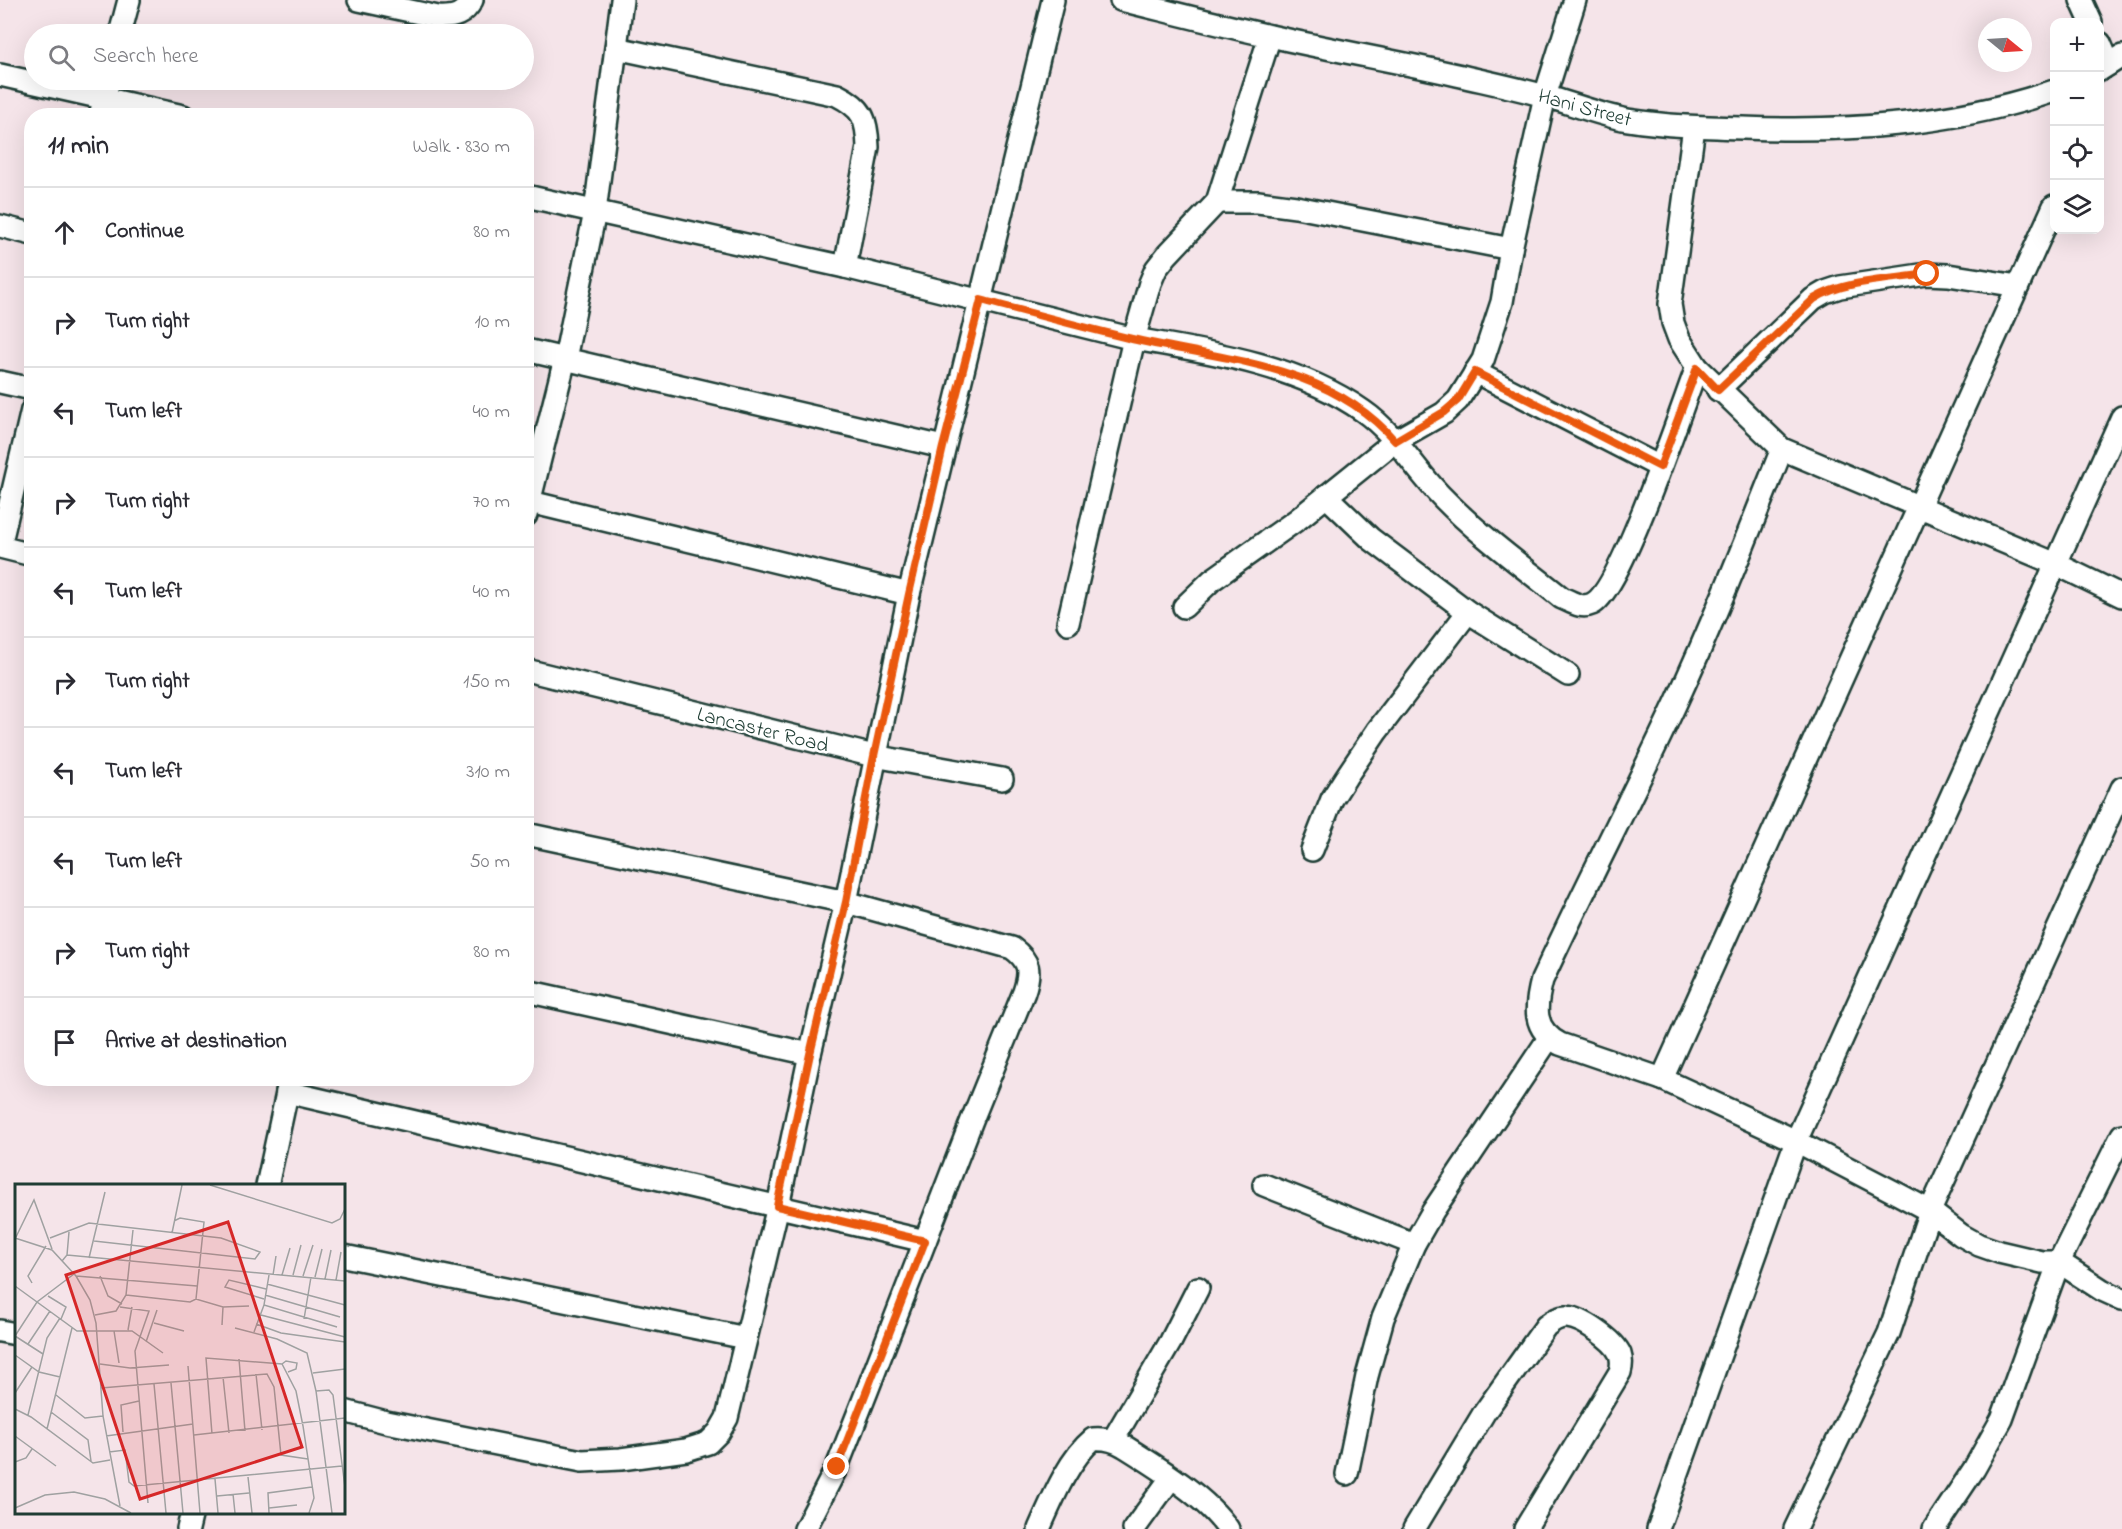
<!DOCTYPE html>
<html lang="en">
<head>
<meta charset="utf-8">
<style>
  body { margin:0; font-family:"Indie Flower",sans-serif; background:#f2f2f3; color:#2b2b33 }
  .controls { position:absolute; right:18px; top:18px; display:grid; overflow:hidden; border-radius:12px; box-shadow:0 6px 24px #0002 }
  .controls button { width:54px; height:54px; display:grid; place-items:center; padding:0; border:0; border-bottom:2px solid #e1e1e2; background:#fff; color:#2b2b33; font:30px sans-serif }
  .compass { position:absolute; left:1978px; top:18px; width:54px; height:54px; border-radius:50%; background:#fff; box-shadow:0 6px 24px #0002; rotate:108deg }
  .stop { position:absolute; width:18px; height:18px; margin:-14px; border:4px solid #ea580c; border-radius:50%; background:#fff }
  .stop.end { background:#ea580c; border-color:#fff; box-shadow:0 2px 6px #0008 }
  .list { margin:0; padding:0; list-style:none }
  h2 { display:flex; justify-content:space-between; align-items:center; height:78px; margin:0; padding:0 24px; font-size:26px }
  h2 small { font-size:20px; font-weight:400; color:#7c7c81 }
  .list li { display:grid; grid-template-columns:39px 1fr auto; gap:18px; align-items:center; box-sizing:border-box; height:90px; padding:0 24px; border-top:2px solid #e1e1e2 }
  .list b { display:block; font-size:22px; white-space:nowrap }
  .list em { font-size:20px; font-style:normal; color:#7c7c81 }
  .icon { flex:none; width:33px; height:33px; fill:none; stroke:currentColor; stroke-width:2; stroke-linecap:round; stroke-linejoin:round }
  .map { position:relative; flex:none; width:2122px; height:1529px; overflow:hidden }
  .search { position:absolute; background:#fff; box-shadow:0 6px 24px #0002; left:24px; top:24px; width:510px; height:66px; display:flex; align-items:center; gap:15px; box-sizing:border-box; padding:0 21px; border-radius:33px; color:#7c7c81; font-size:22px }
  .panel { position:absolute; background:#fff; box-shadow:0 6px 24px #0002; left:24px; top:108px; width:510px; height:978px; border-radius:24px }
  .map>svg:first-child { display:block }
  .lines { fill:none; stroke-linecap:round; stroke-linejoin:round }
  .street-casing { stroke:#1f3d34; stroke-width:26 }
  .street { stroke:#fff; stroke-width:21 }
  .route { stroke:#ea580c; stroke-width:8 }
  .labels { text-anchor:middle; stroke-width:4.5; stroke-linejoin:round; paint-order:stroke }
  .street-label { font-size:21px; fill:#1f3d34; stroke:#fff }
  .inset-road { fill:none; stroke:#9fa1a1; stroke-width:1.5 }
  .view { fill:#d62828; fill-opacity:0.15; stroke:#d62828; stroke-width:3 }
  .inset-edge { fill:none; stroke:#1f3d34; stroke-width:3 }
</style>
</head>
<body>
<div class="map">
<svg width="2122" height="1529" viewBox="0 0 2122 1529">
  <rect width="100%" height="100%" fill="#f5e4e9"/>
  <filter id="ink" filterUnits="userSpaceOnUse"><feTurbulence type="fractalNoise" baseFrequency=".0167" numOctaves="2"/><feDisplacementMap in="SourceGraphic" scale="12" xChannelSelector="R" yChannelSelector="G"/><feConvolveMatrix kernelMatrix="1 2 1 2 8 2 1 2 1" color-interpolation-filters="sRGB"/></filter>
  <g filter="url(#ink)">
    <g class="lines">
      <g class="street-casing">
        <g id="street">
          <path d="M359,0L438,17C454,18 464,15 472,0"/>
          <path d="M1121,0C1170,12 1220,25 1270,36C1332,50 1395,61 1457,75C1487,82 1516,88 1545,96C1573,104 1600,115 1628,120C1666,126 1705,127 1743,128C1850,132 1953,125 2054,91"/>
          <polyline points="2081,0 2091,22"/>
          <polyline points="120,34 129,0"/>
          <polyline points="2100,43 2109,64"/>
          <path d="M616,48L837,95C863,108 867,119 868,147L845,267"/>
          <polyline points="2100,70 2122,56"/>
          <polyline points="0,75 183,116"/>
          <polyline points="100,116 109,80"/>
          <polyline points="1694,127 1670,304 1673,323 1679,339 1697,367 1782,449 2056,564 2122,596"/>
          <path d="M526,196L845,267L1134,339C1211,352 1298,365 1363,411C1395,433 1415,470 1443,498C1478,534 1522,566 1562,598C1572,602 1581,609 1592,604C1621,591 1682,406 1697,367"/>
          <polyline points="1217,202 1258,202 1296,207 1511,249"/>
          <polyline points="0,226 32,234"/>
          <polyline points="526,350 943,447"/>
          <polyline points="1475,372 1660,467"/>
          <polyline points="0,382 32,389"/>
          <polyline points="1718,390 1813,299 1825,292 1840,287 1927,274 1948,275 2018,286"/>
          <path d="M1782,449C1748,534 1714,621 1675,705C1632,797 1585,887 1542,980C1535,1007 1532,1029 1560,1044L1662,1079L1796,1141L1900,1195L1930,1211L1961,1235L1979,1245L1999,1252L2042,1262H2059L2102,1290L2122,1299"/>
          <polyline points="1326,496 1371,539 1468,612 1568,675"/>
          <polyline points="526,501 909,594"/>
          <polyline points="526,515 565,359 595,212 622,0"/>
          <polyline points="0,546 32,410"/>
          <polyline points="0,547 32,555"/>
          <polyline points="1184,607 1212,580 1298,519 1395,441 1444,413 1458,400 1483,360 1502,302 1511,249 1545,96 1575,0"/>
          <polyline points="1068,623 1134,339 1150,283 1156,269 1167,255 1217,202 1270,36"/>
          <polyline points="526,670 874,756 1002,779"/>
          <path d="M526,834L846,902L1012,948C1030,961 1031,971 1024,992L972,1120L867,1391L837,1467L805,1529"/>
          <polyline points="1312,850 1332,799 1346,777 1377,731 1468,612"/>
          <polyline points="526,991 810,1054"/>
          <polyline points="1662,1079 2054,206"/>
          <polyline points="287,1092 925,1241"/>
          <polyline points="1264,1185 1414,1244"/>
          <polyline points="267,1186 290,1079"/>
          <polyline points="344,1256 746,1338"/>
          <polyline points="0,1331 16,1334"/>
          <polyline points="344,1411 386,1422 582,1461 621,1459 686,1450 708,1443 719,1432 727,1418 778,1206 810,1054 846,902 909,594 1053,0"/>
          <polyline points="1113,1440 1171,1341 1198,1288"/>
          <polyline points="1347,1474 1367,1376 1383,1318 1414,1244 1433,1211 1549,1038"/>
          <polyline points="188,1529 192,1512"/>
          <path d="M1039,1529C1052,1500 1068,1460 1093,1439C1105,1438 1114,1440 1124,1446C1156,1466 1208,1498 1228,1529"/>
          <polyline points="1134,1529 1171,1478"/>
          <path d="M1414,1529L1484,1413L1546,1326C1552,1321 1559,1316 1567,1317C1582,1318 1614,1340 1620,1354C1622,1360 1622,1365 1620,1372L1525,1529"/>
          <polyline points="1658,1529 1796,1141 2122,417"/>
          <polyline points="1795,1529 1889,1333 1930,1211 2122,788"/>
          <polyline points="1934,1529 1974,1469 2002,1419 2059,1262 2122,1135"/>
        </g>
      </g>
      <use href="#street" class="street"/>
    </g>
  </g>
  <g class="lines" filter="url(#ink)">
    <path class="route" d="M837,1467L925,1241L777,1206L810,1054L846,902L874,756L909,594L943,447L981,300C1031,313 1081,327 1132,339C1223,360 1329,364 1395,441L1444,412L1458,400L1475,372L1660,467L1697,368L1718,390L1814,299C1844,280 1891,280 1927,274"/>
  </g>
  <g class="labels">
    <g class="street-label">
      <text transform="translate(1585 107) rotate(15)" y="7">Hani Street</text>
      <text transform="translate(763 729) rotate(14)" y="7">Lancaster Road</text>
    </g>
  </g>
  <g transform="translate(15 1184)">
    <rect width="330" height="330" fill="#f5e4e9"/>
    <path class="inset-road" d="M195,1L317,39L325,35L330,25M159,37L165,34L189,38L181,115M157,49L167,1M0,54L37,66L61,92L75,116L81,139L88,232L105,322M35,54L74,39L206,54L245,68L240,75L79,57M0,55L19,16L37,65M52,71L330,97M74,74L90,8M47,77L52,71L54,48M254,91L249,121L322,143M258,91L261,72M267,91L275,64M278,91L286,61M61,92L182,102M85,92L93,112L107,120M288,92L298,61M300,93L307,65M310,95L316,66M321,96L326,68M17,99L13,92L31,62M252,100L330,121M0,102L62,147H117L148,169M111,111L175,118L181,115L208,123L234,122M250,111L325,133M33,112L51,123L46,135M249,115L210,103L214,96L251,105M105,123L134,127L120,167L133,319M80,131L101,127L111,111L118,46M246,131L330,153M289,135L296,93M139,139L169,147M241,140L266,149L330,158M207,141L208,123M220,144L262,155L292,169L301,207L317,329M113,146L117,123M99,147L104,179M239,148L249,121M0,152L22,118L59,90M0,152L28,170M131,158L142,126M13,160L35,127M0,171L24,188L45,193M224,175L230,247M85,180L115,184L154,181M267,180L271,177L282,179L281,185L273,188M173,182L185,329M298,189L330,185M241,190L247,246M208,193L214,249M156,199L168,329M139,200L151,329M86,204L252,190L259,203L266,271L293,275M301,207L314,206L318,211L330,303M0,209L17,183M41,211L70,234L88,232M0,225L16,233L78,279L95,276M36,228L73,256L76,277M13,231L32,154L45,134M32,245L57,144M108,248L106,221L124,217M197,250L191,174L267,180L281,207L288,242L299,314L294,329M179,251L330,234M0,252L41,282M91,252L178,240M94,268L110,266L114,298L119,302L327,282M0,278L11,274L17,265M233,293L237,329M200,295L203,329M218,310L220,329M202,312L234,309M0,324L30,311L59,308L90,315L116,329M254,324L282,321M254,329L253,309L297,303"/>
    <path class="view" d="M213,38L287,263L125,315L51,91Z"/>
    <rect width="330" height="330" class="inset-edge"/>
  </g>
</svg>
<div class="controls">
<button>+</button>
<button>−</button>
<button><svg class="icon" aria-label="locate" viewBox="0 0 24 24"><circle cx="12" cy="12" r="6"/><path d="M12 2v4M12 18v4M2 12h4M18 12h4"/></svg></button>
<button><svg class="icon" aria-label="layers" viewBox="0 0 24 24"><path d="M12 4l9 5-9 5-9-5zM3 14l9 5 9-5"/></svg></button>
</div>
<svg class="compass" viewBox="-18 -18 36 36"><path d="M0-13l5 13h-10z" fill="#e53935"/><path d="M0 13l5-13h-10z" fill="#7c7c81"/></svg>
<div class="stop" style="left:1927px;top:274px"></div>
<div class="stop end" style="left:837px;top:1467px"></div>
<div class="search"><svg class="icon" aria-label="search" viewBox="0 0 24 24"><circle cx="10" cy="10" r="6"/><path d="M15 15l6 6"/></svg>Search here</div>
<section class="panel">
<h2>11 min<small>Walk · 830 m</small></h2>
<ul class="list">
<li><svg class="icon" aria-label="ahead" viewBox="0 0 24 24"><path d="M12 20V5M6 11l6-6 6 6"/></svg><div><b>Continue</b></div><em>80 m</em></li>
<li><svg class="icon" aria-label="right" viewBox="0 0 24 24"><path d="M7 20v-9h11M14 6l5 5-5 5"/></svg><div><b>Turn right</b></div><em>10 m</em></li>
<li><svg class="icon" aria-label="left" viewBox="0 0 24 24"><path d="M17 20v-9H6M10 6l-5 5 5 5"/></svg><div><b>Turn left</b></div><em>40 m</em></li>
<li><svg class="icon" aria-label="right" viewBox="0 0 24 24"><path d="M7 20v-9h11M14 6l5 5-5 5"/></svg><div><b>Turn right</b></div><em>70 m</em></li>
<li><svg class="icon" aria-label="left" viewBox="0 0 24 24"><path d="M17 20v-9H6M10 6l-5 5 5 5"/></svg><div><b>Turn left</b></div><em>40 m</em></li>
<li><svg class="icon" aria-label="right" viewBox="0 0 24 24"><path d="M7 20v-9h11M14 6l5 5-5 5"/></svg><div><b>Turn right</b></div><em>150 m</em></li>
<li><svg class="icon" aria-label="left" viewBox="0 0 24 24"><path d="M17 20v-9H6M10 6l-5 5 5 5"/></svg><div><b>Turn left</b></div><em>310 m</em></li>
<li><svg class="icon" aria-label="left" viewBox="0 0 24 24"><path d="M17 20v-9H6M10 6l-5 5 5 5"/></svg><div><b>Turn left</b></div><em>50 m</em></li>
<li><svg class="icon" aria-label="right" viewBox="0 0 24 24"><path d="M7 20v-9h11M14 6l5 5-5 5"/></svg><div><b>Turn right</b></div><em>80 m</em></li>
<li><svg class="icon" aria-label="arrive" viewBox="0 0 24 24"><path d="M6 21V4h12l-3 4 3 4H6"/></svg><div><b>Arrive at destination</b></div></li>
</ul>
</section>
</div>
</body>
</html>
